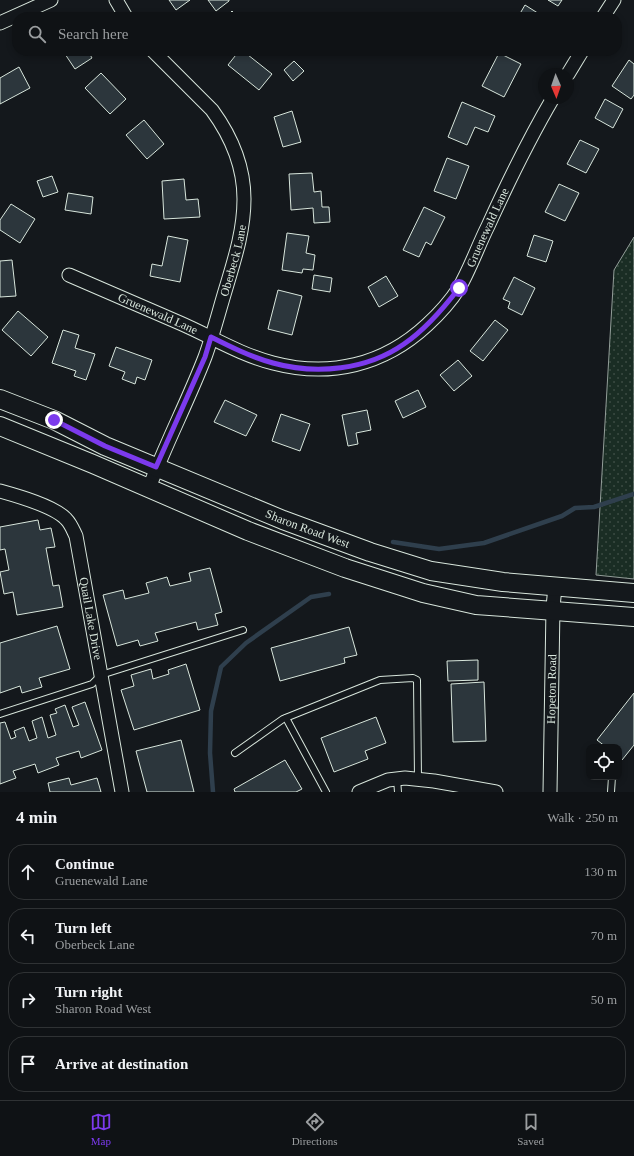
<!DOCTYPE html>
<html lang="en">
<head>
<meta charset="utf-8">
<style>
  body { margin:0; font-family:Georgia,serif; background:#1d2022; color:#f1f3f6 }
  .controls { position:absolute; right:12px; bottom:12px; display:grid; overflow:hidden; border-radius:8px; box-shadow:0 2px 6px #0003 }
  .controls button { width:36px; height:36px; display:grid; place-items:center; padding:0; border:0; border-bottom:1px solid #2f3234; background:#0f1215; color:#f1f3f6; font:20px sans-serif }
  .compass { position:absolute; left:538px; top:68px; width:36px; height:36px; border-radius:50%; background:#0f1215; box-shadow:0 2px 6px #0003; rotate:178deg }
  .stop { position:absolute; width:12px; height:12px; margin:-9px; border:3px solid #7c3aed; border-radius:50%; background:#fff }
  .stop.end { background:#7c3aed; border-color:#fff; box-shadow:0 1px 4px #0008 }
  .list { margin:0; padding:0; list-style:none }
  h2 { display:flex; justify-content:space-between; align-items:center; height:52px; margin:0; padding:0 16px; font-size:17px }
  h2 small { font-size:13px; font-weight:400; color:#9b9ea0 }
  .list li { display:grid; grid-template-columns:26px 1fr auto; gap:12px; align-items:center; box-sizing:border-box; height:56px; margin:0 8px 8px; padding:0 8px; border:1px solid #2f3234; border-radius:16px }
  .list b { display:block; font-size:15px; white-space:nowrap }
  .list p { margin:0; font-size:13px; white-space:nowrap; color:#9b9ea0 }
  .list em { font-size:13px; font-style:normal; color:#9b9ea0 }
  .icon { flex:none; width:22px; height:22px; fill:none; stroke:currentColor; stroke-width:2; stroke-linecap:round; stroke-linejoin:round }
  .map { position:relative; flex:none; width:634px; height:792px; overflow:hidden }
  .search { position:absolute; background:#0f1215; box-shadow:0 2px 6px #0003; left:12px; right:12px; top:12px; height:44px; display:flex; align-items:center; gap:10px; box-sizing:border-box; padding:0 14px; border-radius:16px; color:#9b9ea0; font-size:15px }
  .sheet { height:308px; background:#0f1215 }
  nav { display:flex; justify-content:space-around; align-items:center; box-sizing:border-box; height:56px; border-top:1px solid #2f3234; background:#0f1215; font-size:11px; color:#9b9ea0 }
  nav a { display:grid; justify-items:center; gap:2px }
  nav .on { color:#7c3aed }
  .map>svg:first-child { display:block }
  .grass { fill:url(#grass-dots); stroke:#939e99 }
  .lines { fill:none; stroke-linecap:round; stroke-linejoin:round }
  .stream { stroke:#2f3f4d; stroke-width:4.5 }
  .building { fill:#2c363c; stroke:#d8e6dc }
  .lane-casing { stroke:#d8e6dc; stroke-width:8 }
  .street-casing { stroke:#d8e6dc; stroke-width:15 }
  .secondary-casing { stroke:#d8e6dc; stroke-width:20 }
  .lane { stroke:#14181c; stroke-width:6 }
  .street { stroke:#14181c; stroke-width:13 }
  .secondary { stroke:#14181c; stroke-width:18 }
  .route { stroke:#7c3aed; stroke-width:5 }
  .labels { text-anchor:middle; stroke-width:3; stroke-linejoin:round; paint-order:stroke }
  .street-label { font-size:12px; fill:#d8e6dc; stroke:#14181c }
</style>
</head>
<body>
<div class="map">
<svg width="634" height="792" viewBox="0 0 634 792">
  <defs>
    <pattern id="grass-dots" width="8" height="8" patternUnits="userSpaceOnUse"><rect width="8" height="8" fill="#1a2d24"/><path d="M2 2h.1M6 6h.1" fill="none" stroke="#3b4b43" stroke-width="1.8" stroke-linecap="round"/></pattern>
  </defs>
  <rect width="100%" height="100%" fill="#14181c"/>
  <polygon class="grass" points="634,237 634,579 596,575 614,270"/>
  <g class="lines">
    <g class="stream">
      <polyline points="393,542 439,549 484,543 562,516 575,508 594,507 634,494"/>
      <polyline points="213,792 210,753 211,711 221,667 246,643 311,597 329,594"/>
    </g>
  </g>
  <g class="building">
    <polygon points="169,0 190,0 176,10"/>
    <polygon points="208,0 229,0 229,1 216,11"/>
    <polygon points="548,0 562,0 558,6"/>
    <polygon points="525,5 544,17 518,17"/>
    <polygon points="232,11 238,17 226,17"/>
    <polygon points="63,51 88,51 92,58 75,69"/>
    <polygon points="239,51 243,51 272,74 259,90 228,65"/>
    <polygon points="499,53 521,64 504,97 482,86"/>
    <polygon points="629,60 634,64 634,95 631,99 612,86"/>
    <polygon points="294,61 304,71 293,81 284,70"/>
    <polygon points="19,67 30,88 0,104 0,78"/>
    <polygon points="101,73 126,99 110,114 85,88"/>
    <polygon points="605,99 623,109 613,128 595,118"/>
    <polygon points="462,102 495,116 488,132 475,127 467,145 448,137"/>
    <polygon points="292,111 301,142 283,147 274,117"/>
    <polygon points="144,120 164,144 147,159 126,135"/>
    <polygon points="580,140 599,149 586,173 567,164"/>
    <polygon points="447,158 469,166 456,199 434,191"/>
    <polygon points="312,173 314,192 321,191 322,207 329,207 330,222 314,223 313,208 291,210 289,174"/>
    <polygon points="52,176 58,192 43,197 37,181"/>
    <polygon points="184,179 186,200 198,199 200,217 164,219 162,181"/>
    <polygon points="559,184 579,193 565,221 545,212"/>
    <polygon points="68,193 93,197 91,214 65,210"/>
    <polygon points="11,204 35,219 20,243 0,230 0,220"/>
    <polygon points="424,207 445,217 431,245 426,242 419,257 403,250"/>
    <polygon points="287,233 309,236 306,253 315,255 313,270 303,269 302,273 282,270"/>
    <polygon points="534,235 553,241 546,262 527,256"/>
    <polygon points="168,236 188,240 180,282 150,276 152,264 162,266"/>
    <polygon points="12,260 16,296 0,297 0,261"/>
    <polygon points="314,275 332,278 330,292 312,289"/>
    <polygon points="386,276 398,296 379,307 368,287"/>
    <polygon points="514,277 535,288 522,315 508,308 510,302 503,299"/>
    <polygon points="278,290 302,296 292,335 268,329"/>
    <polygon points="18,311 48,337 31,356 2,330"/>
    <polygon points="495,320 508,330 483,361 470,351"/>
    <polygon points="63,330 79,335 75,348 95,354 86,380 74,376 76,371 52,363"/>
    <polygon points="116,347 152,360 145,380 137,377 135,384 122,379 125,372 109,366"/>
    <polygon points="458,360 472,376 454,391 440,375"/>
    <polygon points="418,390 426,407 403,418 395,401"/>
    <polygon points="225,400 257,415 246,436 214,422"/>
    <polygon points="367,410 371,430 356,433 358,444 348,446 342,415"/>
    <polygon points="281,414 310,424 300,451 272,441"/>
    <polygon points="38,520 40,530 51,528 55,547 46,548 53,586 59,585 63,607 17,615 13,592 4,594 0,572 9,570 5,549 0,550 0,527"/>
    <polygon points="210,568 222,612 215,614 218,625 198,630 196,622 155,633 158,641 140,646 138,640 117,646 103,595 123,590 125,599 149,593 146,583 167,577 170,586 191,581 189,573"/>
    <polygon points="57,626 70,669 39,678 42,687 22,693 20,686 0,693 0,643"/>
    <polygon points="349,627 357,655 344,658 345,663 280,681 271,648"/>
    <polygon points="478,660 478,680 448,681 447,661"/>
    <polygon points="186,664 200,710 134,730 121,690 134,686 131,675 151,669 153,679 169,674 168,670"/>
    <polygon points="484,682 486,741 453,742 451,684"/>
    <polygon points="634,693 634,745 622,760 619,757 619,747 606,747 597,740"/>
    <polygon points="85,702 102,750 81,758 79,751 56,758 59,765 38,773 35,764 13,771 16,778 0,784 0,723 5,722 11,739 16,737 14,731 24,727 29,741 37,738 32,721 42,717 48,738 56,735 50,715 57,713 55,709 65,705 73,727 79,725 72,707"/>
    <polygon points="376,717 386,743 365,751 368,759 334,772 321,738"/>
    <polygon points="181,740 194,792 147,792 136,751"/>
    <polygon points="285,760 302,789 296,792 235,792 234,789"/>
    <polygon points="69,778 71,785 97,778 101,792 50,792 48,783"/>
  </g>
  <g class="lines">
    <g class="lane-casing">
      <g id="lane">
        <polyline points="0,714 92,684 101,675 243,630"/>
        <polyline points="286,718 326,792"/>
        <polyline points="235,753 283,719 380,680 413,678 417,680 418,779"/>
        <polyline points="397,779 398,792"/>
        <polyline points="611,792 612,777"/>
      </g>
    </g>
    <g class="street-casing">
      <g id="street">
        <polyline points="116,0 126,17"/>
        <polyline points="603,17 614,0"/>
        <polyline points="0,23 51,0"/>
        <polyline points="568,74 582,51"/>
        <path id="s1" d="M69,275C106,291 143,307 180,323C210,336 241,355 273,363C330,378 384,365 427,325C439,314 450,302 459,288C470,269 478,246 488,226C508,182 529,139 553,98"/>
        <path id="s2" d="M149,488C166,443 188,401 205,357C213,335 219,311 226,288C235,258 244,230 244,199C244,167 231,136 212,110L153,51"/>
        <path id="s3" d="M0,491C18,496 54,506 66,519C71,524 73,530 76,536L122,792"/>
        <polyline points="359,792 388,780 405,778 434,781 496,792"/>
        <path id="s4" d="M550,792L553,607L555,587"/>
      </g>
    </g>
    <g class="secondary-casing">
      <g id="secondary">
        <path id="s5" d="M0,399L54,420L105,446L283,520L370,552L431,571L503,582L634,593"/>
        <polyline points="0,426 93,464 248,531 345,568 423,593 476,605 634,617"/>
      </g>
    </g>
    <use href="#lane" class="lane"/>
    <use href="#street" class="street"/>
    <use href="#secondary" class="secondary"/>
  </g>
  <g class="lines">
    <path class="route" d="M54,420L105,446L156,467L205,357L211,337C231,347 251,357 273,363C316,375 367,370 404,344C426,329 443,309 459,288"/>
  </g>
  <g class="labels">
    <g class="street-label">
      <text dy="4" stroke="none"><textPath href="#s1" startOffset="504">Gruenewald Lane</textPath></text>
      <text dy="4" stroke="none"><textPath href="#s2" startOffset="243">Oberbeck Lane</textPath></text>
      <text dy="4" stroke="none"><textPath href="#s1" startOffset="97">Gruenewald Lane</textPath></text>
      <text dy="4" stroke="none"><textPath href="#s5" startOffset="334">Sharon Road West</textPath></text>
      <text dy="4" stroke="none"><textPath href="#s3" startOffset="176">Quail Lake Drive</textPath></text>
      <text dy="4" stroke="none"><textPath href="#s4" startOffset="103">Hopeton Road</textPath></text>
    </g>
  </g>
</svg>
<div class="controls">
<button><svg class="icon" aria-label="locate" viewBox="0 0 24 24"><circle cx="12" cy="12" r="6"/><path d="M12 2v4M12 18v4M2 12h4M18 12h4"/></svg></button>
</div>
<svg class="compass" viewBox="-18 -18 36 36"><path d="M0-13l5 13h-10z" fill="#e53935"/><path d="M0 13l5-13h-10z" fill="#9b9ea0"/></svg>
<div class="stop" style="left:459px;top:288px"></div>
<div class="stop end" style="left:54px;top:420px"></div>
<div class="search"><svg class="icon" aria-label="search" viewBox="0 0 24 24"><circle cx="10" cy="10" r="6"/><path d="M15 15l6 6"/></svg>Search here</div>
</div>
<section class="sheet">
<h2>4 min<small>Walk · 250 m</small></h2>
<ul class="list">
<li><svg class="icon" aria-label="ahead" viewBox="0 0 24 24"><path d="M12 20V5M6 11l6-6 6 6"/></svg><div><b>Continue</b><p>Gruenewald Lane</p></div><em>130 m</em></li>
<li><svg class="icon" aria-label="left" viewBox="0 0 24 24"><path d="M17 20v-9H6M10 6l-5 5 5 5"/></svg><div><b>Turn left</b><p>Oberbeck Lane</p></div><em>70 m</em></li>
<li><svg class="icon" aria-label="right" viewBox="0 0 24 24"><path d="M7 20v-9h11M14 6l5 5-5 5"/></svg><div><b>Turn right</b><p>Sharon Road West</p></div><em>50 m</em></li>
<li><svg class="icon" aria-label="arrive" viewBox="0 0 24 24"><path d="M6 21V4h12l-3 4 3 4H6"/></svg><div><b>Arrive at destination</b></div></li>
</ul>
</section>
<nav>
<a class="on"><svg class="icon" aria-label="map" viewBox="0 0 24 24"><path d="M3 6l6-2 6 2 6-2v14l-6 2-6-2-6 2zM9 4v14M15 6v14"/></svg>Map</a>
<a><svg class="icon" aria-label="directions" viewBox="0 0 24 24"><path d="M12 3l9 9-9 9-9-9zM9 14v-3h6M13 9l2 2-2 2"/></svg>Directions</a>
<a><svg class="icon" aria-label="saved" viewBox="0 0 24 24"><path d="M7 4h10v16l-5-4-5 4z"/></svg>Saved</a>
</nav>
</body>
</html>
